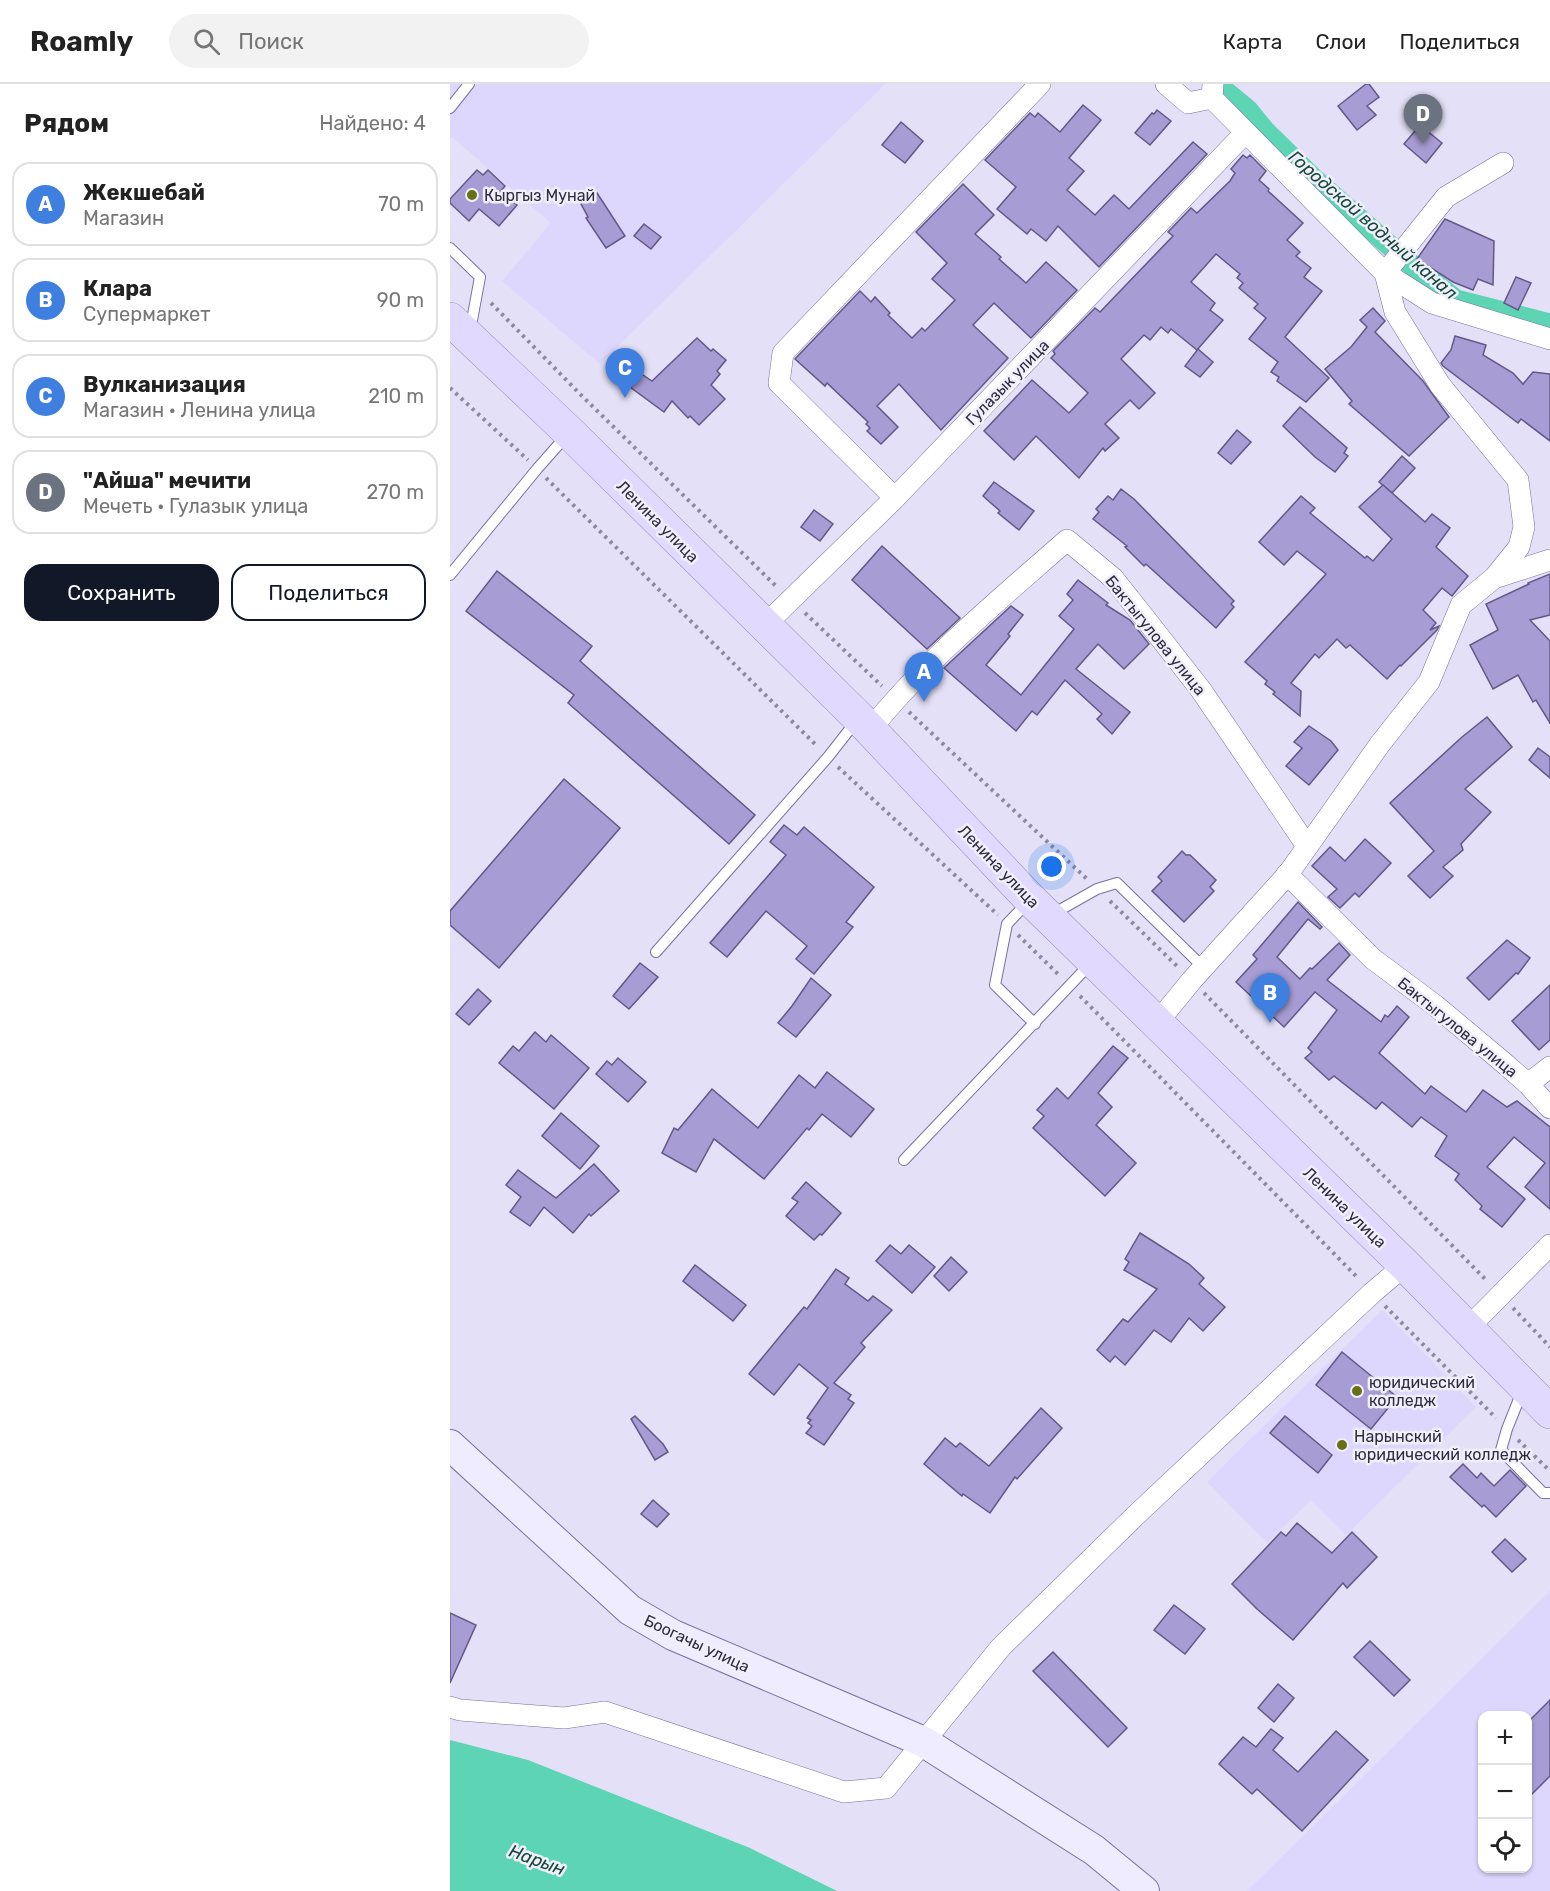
<!DOCTYPE html>
<html lang="ru">
<head>
<meta charset="utf-8">
<style>
  body { margin:0; font-family:Rubik,sans-serif; background:#f2f2f2; color:#222 }
  .controls { position:absolute; right:18px; bottom:18px; display:grid; overflow:hidden; border-radius:12px; box-shadow:0 2px 4px #0004 }
  .controls button { width:54px; height:54px; display:grid; place-items:center; padding:0; border:0; border-bottom:2px solid #e0e0e0; background:#fff; color:#222; font:30px sans-serif }
  .you { position:absolute; left:602px; top:783px; width:21px; height:21px; margin:-15px; border:4px solid #fff; border-radius:50%; background:#1a73e8; box-shadow:0 0 0 9px #1a73e833 }
  .badge { display:grid; place-items:center; width:39px; height:39px; border-radius:50%; background:#111827; color:#fff; font-size:20px; font-weight:700 }
  .pin { position:absolute; translate:-50% -50px; filter:drop-shadow(0 2px 3px #0008) }
  .pin::after { content:''; position:absolute; top:32px; width:21px; height:18px; background:inherit; clip-path:polygon(0 0,100% 0,50% 100%) }
  .list { margin:0; padding:0; list-style:none }
  h2 { display:flex; justify-content:space-between; align-items:center; height:78px; margin:0; padding:0 24px; font-size:26px }
  h2 small { font-size:20px; font-weight:400; color:#767676 }
  .list li { display:grid; grid-template-columns:39px 1fr auto; gap:18px; align-items:center; box-sizing:border-box; height:84px; margin:0 12px 12px; padding:0 12px; border:2px solid #e0e0e0; border-radius:18px }
  .list b { display:block; font-size:22px; white-space:nowrap }
  .list p { margin:0; font-size:20px; white-space:nowrap; color:#767676 }
  .list em { font-size:20px; font-style:normal; color:#767676 }
  .actions { display:flex; gap:12px; padding:18px 24px }
  .actions a { flex:1; padding:14px 0; border:2px solid #111827; border-radius:18px; text-align:center; font-size:21px; color:#111827 }
  .actions .main { background:#111827; color:#fff }
  .icon { flex:none; width:33px; height:33px; fill:none; stroke:currentColor; stroke-width:2; stroke-linecap:round; stroke-linejoin:round }
  .map { position:relative; flex:none; width:1100px; height:1807px; overflow:hidden }
  header { display:flex; align-items:center; gap:36px; box-sizing:border-box; height:84px; padding:0 30px; background:#fff; border-bottom:2px solid #e0e0e0 }
  header strong { font-size:28px }
  nav { display:flex; gap:33px; margin-inline-start:auto; font-size:21px }
  .search { width:420px; height:54px; background:#f2f2f2; display:flex; align-items:center; gap:15px; box-sizing:border-box; padding:0 21px; border-radius:33px; color:#767676; font-size:22px }
  main { display:flex }
  aside { flex:1; background:#fff }
  .map>svg:first-child { display:block }
  .built { fill:#ddd6fd; fill-rule:evenodd }
  .water { fill:#5dd4b4 }
  .lines { fill:none; stroke-linecap:round; stroke-linejoin:round }
  .canal { stroke:#5dd4b4; stroke-width:21 }
  .building { fill:#a79cd3; stroke:#625889; stroke-width:1.5 }
  .lane-casing { stroke:#7a70a3; stroke-width:12 }
  .street-casing { stroke:#7a70a3; stroke-width:22 }
  .secondary-casing { stroke:#7a70a3; stroke-width:32 }
  .primary-casing { stroke:#968cbc; stroke-width:34 }
  .path { stroke:#8d89a0; stroke-width:4; stroke-dasharray:3 4.5; stroke-linecap:butt }
  .lane { stroke:#fff; stroke-width:10 }
  .street { stroke:#fff; stroke-width:21 }
  .secondary { stroke:#f0ecff; stroke-width:30 }
  .primary { stroke:#e1dafe; stroke-width:33 }
  .poi-dot { fill:#696f14; stroke:#f0effa; stroke-width:2 }
  .labels { text-anchor:middle; stroke-width:5; stroke-linejoin:round; paint-order:stroke }
  .poi-label { font-size:16px; fill:#2f2b41; stroke:#f0effa; text-anchor:start }
  .street-label { font-size:16px; fill:#2f2b41; stroke:#f0effa }
  .water-label { font-size:18px; font-style:italic; fill:#174a3d; stroke:#f0effa }
</style>
</head>
<body>
<header>
<strong>Roamly</strong>
<div class="search"><svg class="icon" aria-label="search" viewBox="0 0 24 24"><circle cx="10" cy="10" r="6"/><path d="M15 15l6 6"/></svg>Поиск</div>
<nav><a>Карта</a><a>Слои</a><a>Поделиться</a></nav>
</header>
<main>
<aside>
<h2>Рядом<small>Найдено: 4</small></h2>
<ul class="list">
<li><span class="badge" style="background:#3f7fe0">A</span><div><b>Жекшебай</b><p>Магазин</p></div><em>70 m</em></li>
<li><span class="badge" style="background:#3f7fe0">B</span><div><b>Клара</b><p>Супермаркет</p></div><em>90 m</em></li>
<li><span class="badge" style="background:#3f7fe0">C</span><div><b>Вулканизация</b><p>Магазин · Ленина улица</p></div><em>210 m</em></li>
<li><span class="badge" style="background:#6b7280">D</span><div><b>&quot;Айша&quot; мечити</b><p>Мечеть · Гулазык улица</p></div><em>270 m</em></li>
</ul>
<div class="actions"><a class="main">Сохранить</a><a>Поделиться</a></div>
</aside>
<div class="map">
<svg width="1100" height="1807" viewBox="0 0 1100 1807">
  <rect width="100%" height="100%" fill="#e4e0f7"/>
  <g class="built">
    <polygon points="0,0 435,0 150,280 52,197 101,139 2,53 0,55"/>
    <polygon points="932,1226 1026,1323 896,1451 861,1416 817,1459 757,1398"/>
    <path d="M1100,1507V1807H797L854,1751ZM1032,1632H1078V1784H1032Z"/>
  </g>
  <polygon class="water" points="0,1656 78,1676 300,1764 387,1807 0,1807"/>
  <g class="lines">
    <polyline class="canal" points="771,0 770,3 798,26 815,47 862,93 964,183 1006,216 1100,240"/>
  </g>
  <g class="building">
    <polygon points="916,0 919,0 929,13 917,22 926,31 907,46 888,22"/>
    <polygon points="633,21 651,36 619,74 634,87 617,106 645,131 664,111 679,125 743,58 757,70 649,183 608,142 596,157 581,145 577,150 547,125 566,103 535,76 580,29 585,33 588,29 610,48"/>
    <polygon points="707,26 721,37 700,61 685,49 702,29 704,30"/>
    <polygon points="451,38 473,57 455,79 432,61"/>
    <polygon points="970,41 992,59 976,79 954,60"/>
    <polygon points="793,71 797,74 800,71 816,87 809,96 819,105 818,107 853,139 837,156 850,168 846,172 861,184 854,193 872,207 835,253 879,294 856,318 827,297 829,293 821,288 828,278 799,255 816,234 804,224 808,220 789,204 793,199 787,194 790,190 766,170 741,198 765,219 760,226 773,236 747,266 721,245 718,249 711,243 700,256 694,251 671,275 705,309 689,325 680,316 655,340 669,354 655,367 653,364 629,394 586,352 564,376 534,347 582,296 619,329 638,309 601,274 605,270 603,267 645,224 650,228 723,152 718,148 741,124 747,129 780,97 785,89 781,85"/>
    <polygon points="27,86 33,91 38,86 55,102 51,107 67,121 49,142 29,125 19,137 0,119 0,115"/>
    <polygon points="513,100 544,131 525,150 551,173 549,175 576,199 596,178 627,206 581,254 544,219 523,241 558,274 491,346 449,300 427,322 448,343 431,360 417,347 420,344 416,340 418,338 377,299 375,302 345,275 410,207 421,218 425,213 440,229 438,231 462,254 472,244 475,247 505,216 482,195 497,179 466,148"/>
    <polygon points="147,109 175,152 156,164 136,134 138,133 131,120"/>
    <polygon points="995,135 1044,157 1043,201 1028,195 1023,206 1003,198 967,175"/>
    <polygon points="194,140 211,153 201,165 184,152"/>
    <polygon points="1066,193 1081,199 1068,226 1054,219"/>
    <polygon points="923,224 935,237 925,248 973,297 999,333 959,372 899,320 902,317 875,285 901,263 917,243 910,236"/>
    <polygon points="1005,252 1036,261 1033,271 1063,289 1073,300 1083,288 1100,290 1100,357 1071,335 1068,339 993,282 991,279 1001,266"/>
    <polygon points="247,254 261,267 263,265 276,276 267,287 270,290 261,301 275,315 249,341 240,332 238,334 222,317 214,328 180,303 190,289 202,297"/>
    <polygon points="748,265 763,278 750,293 735,282"/>
    <polygon points="850,323 897,364 894,369 898,372 885,388 865,373 833,342"/>
    <polygon points="787,346 801,358 781,380 768,369"/>
    <polygon points="952,372 965,384 942,409 929,398"/>
    <polygon points="544,398 584,427 569,446 548,429 550,427 533,412"/>
    <polygon points="933,401 975,438 982,430 1000,444 986,463 1018,492 1002,512 992,504 973,526 986,539 980,546 989,542 987,546 951,582 950,581 937,595 900,561 896,564 887,555 869,574 865,570 841,599 851,607 850,632 823,610 825,608 815,600 817,597 795,578 876,490 847,467 834,481 809,458 851,412 865,424 860,429 915,474 917,472 923,477 942,455 909,423"/>
    <polygon points="671,405 684,415 784,517 781,520 784,523 766,544 696,480 694,482 675,463 677,462 643,435 649,428 646,425 658,412 663,416"/>
    <polygon points="364,426 383,440 370,457 351,443"/>
    <polygon points="432,462 510,534 477,565 402,496"/>
    <polygon points="47,487 142,562 130,577 305,731 279,760 118,619 124,611 16,527"/>
    <polygon points="1100,490 1100,531 1080,536 1100,557 1100,639 1086,616 1083,618 1068,591 1043,605 1020,561 1048,546 1036,520 1079,500 1078,499"/>
    <polygon points="628,496 658,519 656,521 680,536 699,560 674,585 648,560 626,585 680,628 662,650 647,635 652,630 615,596 587,631 582,627 566,647 494,584 561,522 573,531 558,550 560,552 536,581 571,611 624,545 609,532 623,516 617,510"/>
    <polygon points="1037,633 1062,663 1015,705 1041,728 1011,760 1013,766 993,783 1003,792 980,814 958,792 984,767 940,719 1012,653"/>
    <polygon points="859,642 881,657 888,666 859,701 836,682 852,664 844,658"/>
    <polygon points="1088,664 1100,673 1100,694 1079,676"/>
    <polygon points="114,695 170,744 49,884 0,841 0,827"/>
    <polygon points="334,741 347,751 354,743 424,803 396,838 403,843 364,890 346,875 357,862 316,827 277,873 260,859 336,771 320,758"/>
    <polygon points="915,755 941,779 909,813 905,809 890,824 878,813 887,805 862,782 880,763 895,777"/>
    <polygon points="732,767 736,771 740,771 766,796 760,803 764,807 734,838 702,807 712,797 708,793"/>
    <polygon points="848,818 872,843 870,845 858,835 827,873 850,895 860,884 862,885 889,859 900,871 877,896 931,938 935,931 938,933 947,922 959,933 929,969 975,1010 981,1002 1016,1028 1033,1006 1057,1023 1067,1017 1100,1043 1100,1125 1075,1103 1095,1079 1064,1053 1037,1083 1075,1115 1052,1143 1030,1125 1032,1122 1005,1096 1009,1090 985,1072 997,1052 971,1033 962,1043 932,1018 926,1025 884,992 879,996 855,974 862,968 858,964 887,926 865,908 834,943 786,898 807,875 803,871"/>
    <polygon points="1057,856 1080,874 1068,890 1066,889 1039,916 1017,894"/>
    <polygon points="190,879 208,893 179,925 163,912"/>
    <polygon points="361,894 381,911 346,953 328,939 342,922"/>
    <polygon points="1100,901 1100,956 1089,966 1062,937"/>
    <polygon points="28,905 41,917 19,941 6,930"/>
    <polygon points="85,948 96,958 101,951 139,984 104,1025 49,979 63,962 69,967"/>
    <polygon points="663,962 678,974 648,1009 662,1023 646,1041 686,1079 655,1112 583,1044 594,1032 587,1026 607,1004 618,1015"/>
    <polygon points="168,974 196,998 178,1018 146,990 157,977 162,981"/>
    <polygon points="377,988 424,1025 401,1053 372,1030 359,1046 357,1044 314,1095 264,1055 246,1088 212,1069 224,1044 228,1046 262,1005 308,1044 349,991 365,1004"/>
    <polygon points="111,1029 149,1062 130,1085 92,1052"/>
    <polygon points="144,1080 169,1107 141,1132 139,1130 123,1149 94,1123 80,1142 60,1128 71,1113 56,1101 68,1086 106,1114"/>
    <polygon points="356,1098 391,1129 372,1151 370,1150 364,1156 336,1132 348,1118 342,1114"/>
    <polygon points="690,1149 739,1180 754,1194 749,1200 775,1223 753,1247 739,1234 721,1258 704,1246 675,1281 665,1272 660,1278 647,1266 673,1235 678,1238 707,1205 674,1186 679,1178 675,1175"/>
    <polygon points="440,1161 451,1170 459,1161 485,1183 462,1209 426,1177"/>
    <polygon points="501,1173 517,1188 499,1207 484,1192"/>
    <polygon points="245,1181 296,1221 283,1237 233,1197"/>
    <polygon points="386,1185 399,1194 395,1200 418,1217 423,1212 442,1226 411,1259 415,1263 384,1299 401,1311 398,1315 404,1319 374,1361 356,1349 362,1342 358,1339 361,1336 357,1334 378,1304 349,1280 324,1311 299,1290 354,1223 357,1225"/>
    <polygon points="892,1268 947,1313 921,1345 866,1301"/>
    <polygon points="591,1324 612,1344 567,1395 565,1393 540,1429 513,1410 512,1412 474,1380 495,1354 506,1363 510,1359 539,1382"/>
    <polygon points="185,1332 213,1360 218,1368 205,1376 181,1335"/>
    <polygon points="835,1332 882,1371 868,1389 820,1349"/>
    <polygon points="1013,1380 1027,1394 1031,1389 1044,1402 1060,1386 1076,1402 1046,1433 1034,1421 1032,1423 1000,1393"/>
    <polygon points="203,1416 219,1430 207,1443 191,1430"/>
    <polygon points="847,1439 882,1469 902,1448 927,1473 897,1504 893,1499 843,1556 807,1525 782,1500 831,1448 836,1452"/>
    <polygon points="1055,1455 1076,1475 1062,1488 1042,1468"/>
    <polygon points="724,1521 755,1545 735,1570 704,1546"/>
    <polygon points="0,1529 26,1541 0,1599"/>
    <polygon points="920,1557 960,1596 944,1612 904,1573"/>
    <polygon points="603,1568 677,1644 658,1663 583,1587"/>
    <polygon points="828,1600 844,1614 824,1638 808,1624"/>
    <polygon points="1100,1616 1100,1692 1077,1715 1077,1639"/>
    <polygon points="821,1645 833,1654 823,1666 848,1688 886,1647 918,1676 852,1747 807,1705 802,1710 769,1680 793,1653 806,1663"/>
  </g>
  <g class="lines">
    <g class="lane-casing">
      <g id="lane">
        <polyline points="0,24 19,0"/>
        <polyline points="0,164 30,193 20,247"/>
        <polyline points="0,491 87,385 117,351"/>
        <polyline points="578,818 557,840 545,901 585,940"/>
        <polyline points="601,831 647,805 667,799 753,883"/>
        <polyline points="206,868 378,673 407,636"/>
        <polyline points="454,1076 641,879"/>
        <polyline points="1073,1305 1057,1345 1051,1366 1093,1409 1100,1409"/>
      </g>
    </g>
    <g class="street-casing">
      <g id="street">
        <polyline points="716,0 738,19 762,14"/>
        <polyline points="763,0 762,14 935,189 982,219 1100,255"/>
        <polyline points="445,414 329,299 333,269 590,0"/>
        <polyline points="1044,494 1069,463 1074,443 1068,396 990,301 945,228 935,189 996,113 1053,79"/>
        <polyline points="314,542 445,414 795,49"/>
        <path d="M420,646C477,575 549,516 617,456L663,494L701,542L751,606L857,762"/>
        <polyline points="837,790 923,875 986,922 1054,979 1078,1000 1100,1024"/>
        <polyline points="707,939 742,896 838,790 930,660 979,598 1011,521 1044,494 1100,476"/>
        <polyline points="1078,1000 1100,983"/>
        <polyline points="1017,1245 1100,1161"/>
        <polyline points="0,1623 10,1626 114,1634 155,1628 394,1708 436,1704 551,1563 685,1432 922,1209 955,1181"/>
      </g>
    </g>
    <g class="secondary-casing">
      <polyline id="secondary" points="0,1361 180,1526 223,1551 474,1658 644,1766 694,1807"/>
    </g>
    <g class="primary-casing">
      <polyline id="primary" points="0,235 120,349 409,634 580,815 955,1181 1100,1328"/>
    </g>
    <g class="path">
      <polyline points="41,219 130,310 327,503"/>
      <polyline points="0,304 78,376"/>
      <polyline points="96,394 368,663"/>
      <polyline points="355,529 432,602"/>
      <polyline points="459,628 637,795"/>
      <polyline points="388,683 548,831"/>
      <polyline points="660,817 728,883"/>
      <polyline points="568,851 610,892"/>
      <polyline points="754,909 1037,1197"/>
      <polyline points="630,912 909,1195"/>
      <polyline points="935,1222 1046,1334"/>
      <polyline points="1063,1224 1100,1263"/>
      <polyline points="1068,1356 1100,1387"/>
    </g>
    <use href="#lane" class="lane"/>
    <use href="#street" class="street"/>
    <use href="#secondary" class="secondary"/>
    <use href="#primary" class="primary"/>
  </g>
  <g class="poi-dot">
    <circle cx="22" cy="111" r="6"/>
    <circle cx="907" cy="1307" r="6"/>
    <circle cx="892" cy="1361" r="6"/>
  </g>
  <g class="labels">
    <g class="poi-label">
      <text x="34" y="117">Кыргыз Мунай</text>
      <text x="919" y="1304">юридический<tspan x="919" dy="18">колледж</tspan></text>
      <text x="904" y="1358">Нарынский<tspan x="904" dy="18">юридический колледж</tspan></text>
    </g>
    <g class="street-label">
      <text transform="translate(557 298) rotate(-46)" y="6">Гулазык улица</text>
      <text transform="translate(208 437) rotate(45)" y="6">Ленина улица</text>
      <text transform="translate(706 551) rotate(51)" y="6">Бактыгулова улица</text>
      <text transform="translate(549 782) rotate(46)" y="6">Ленина улица</text>
      <text transform="translate(1008 943) rotate(39)" y="6">Бактыгулова улица</text>
      <text transform="translate(895 1123) rotate(44)" y="6">Ленина улица</text>
      <text transform="translate(247 1559) rotate(25)" y="6">Боогачы улица</text>
    </g>
    <g class="water-label">
      <text transform="translate(923 141) rotate(41)" y="6">Городской водный канал</text>
      <text transform="translate(87 1776) rotate(20)" y="6">Нарын</text>
    </g>
  </g>
</svg>
<div class="controls">
<button>+</button>
<button>−</button>
<button><svg class="icon" aria-label="locate" viewBox="0 0 24 24"><circle cx="12" cy="12" r="6"/><path d="M12 2v4M12 18v4M2 12h4M18 12h4"/></svg></button>
</div>
<div class="you"></div>
<div class="pin badge" style="left:474px;top:618px;background:#3f7fe0">A</div>
<div class="pin badge" style="left:820px;top:939px;background:#3f7fe0">B</div>
<div class="pin badge" style="left:175px;top:314px;background:#3f7fe0">C</div>
<div class="pin badge" style="left:973px;top:60px;background:#6b7280">D</div>
</div>
</main>
</body>
</html>
